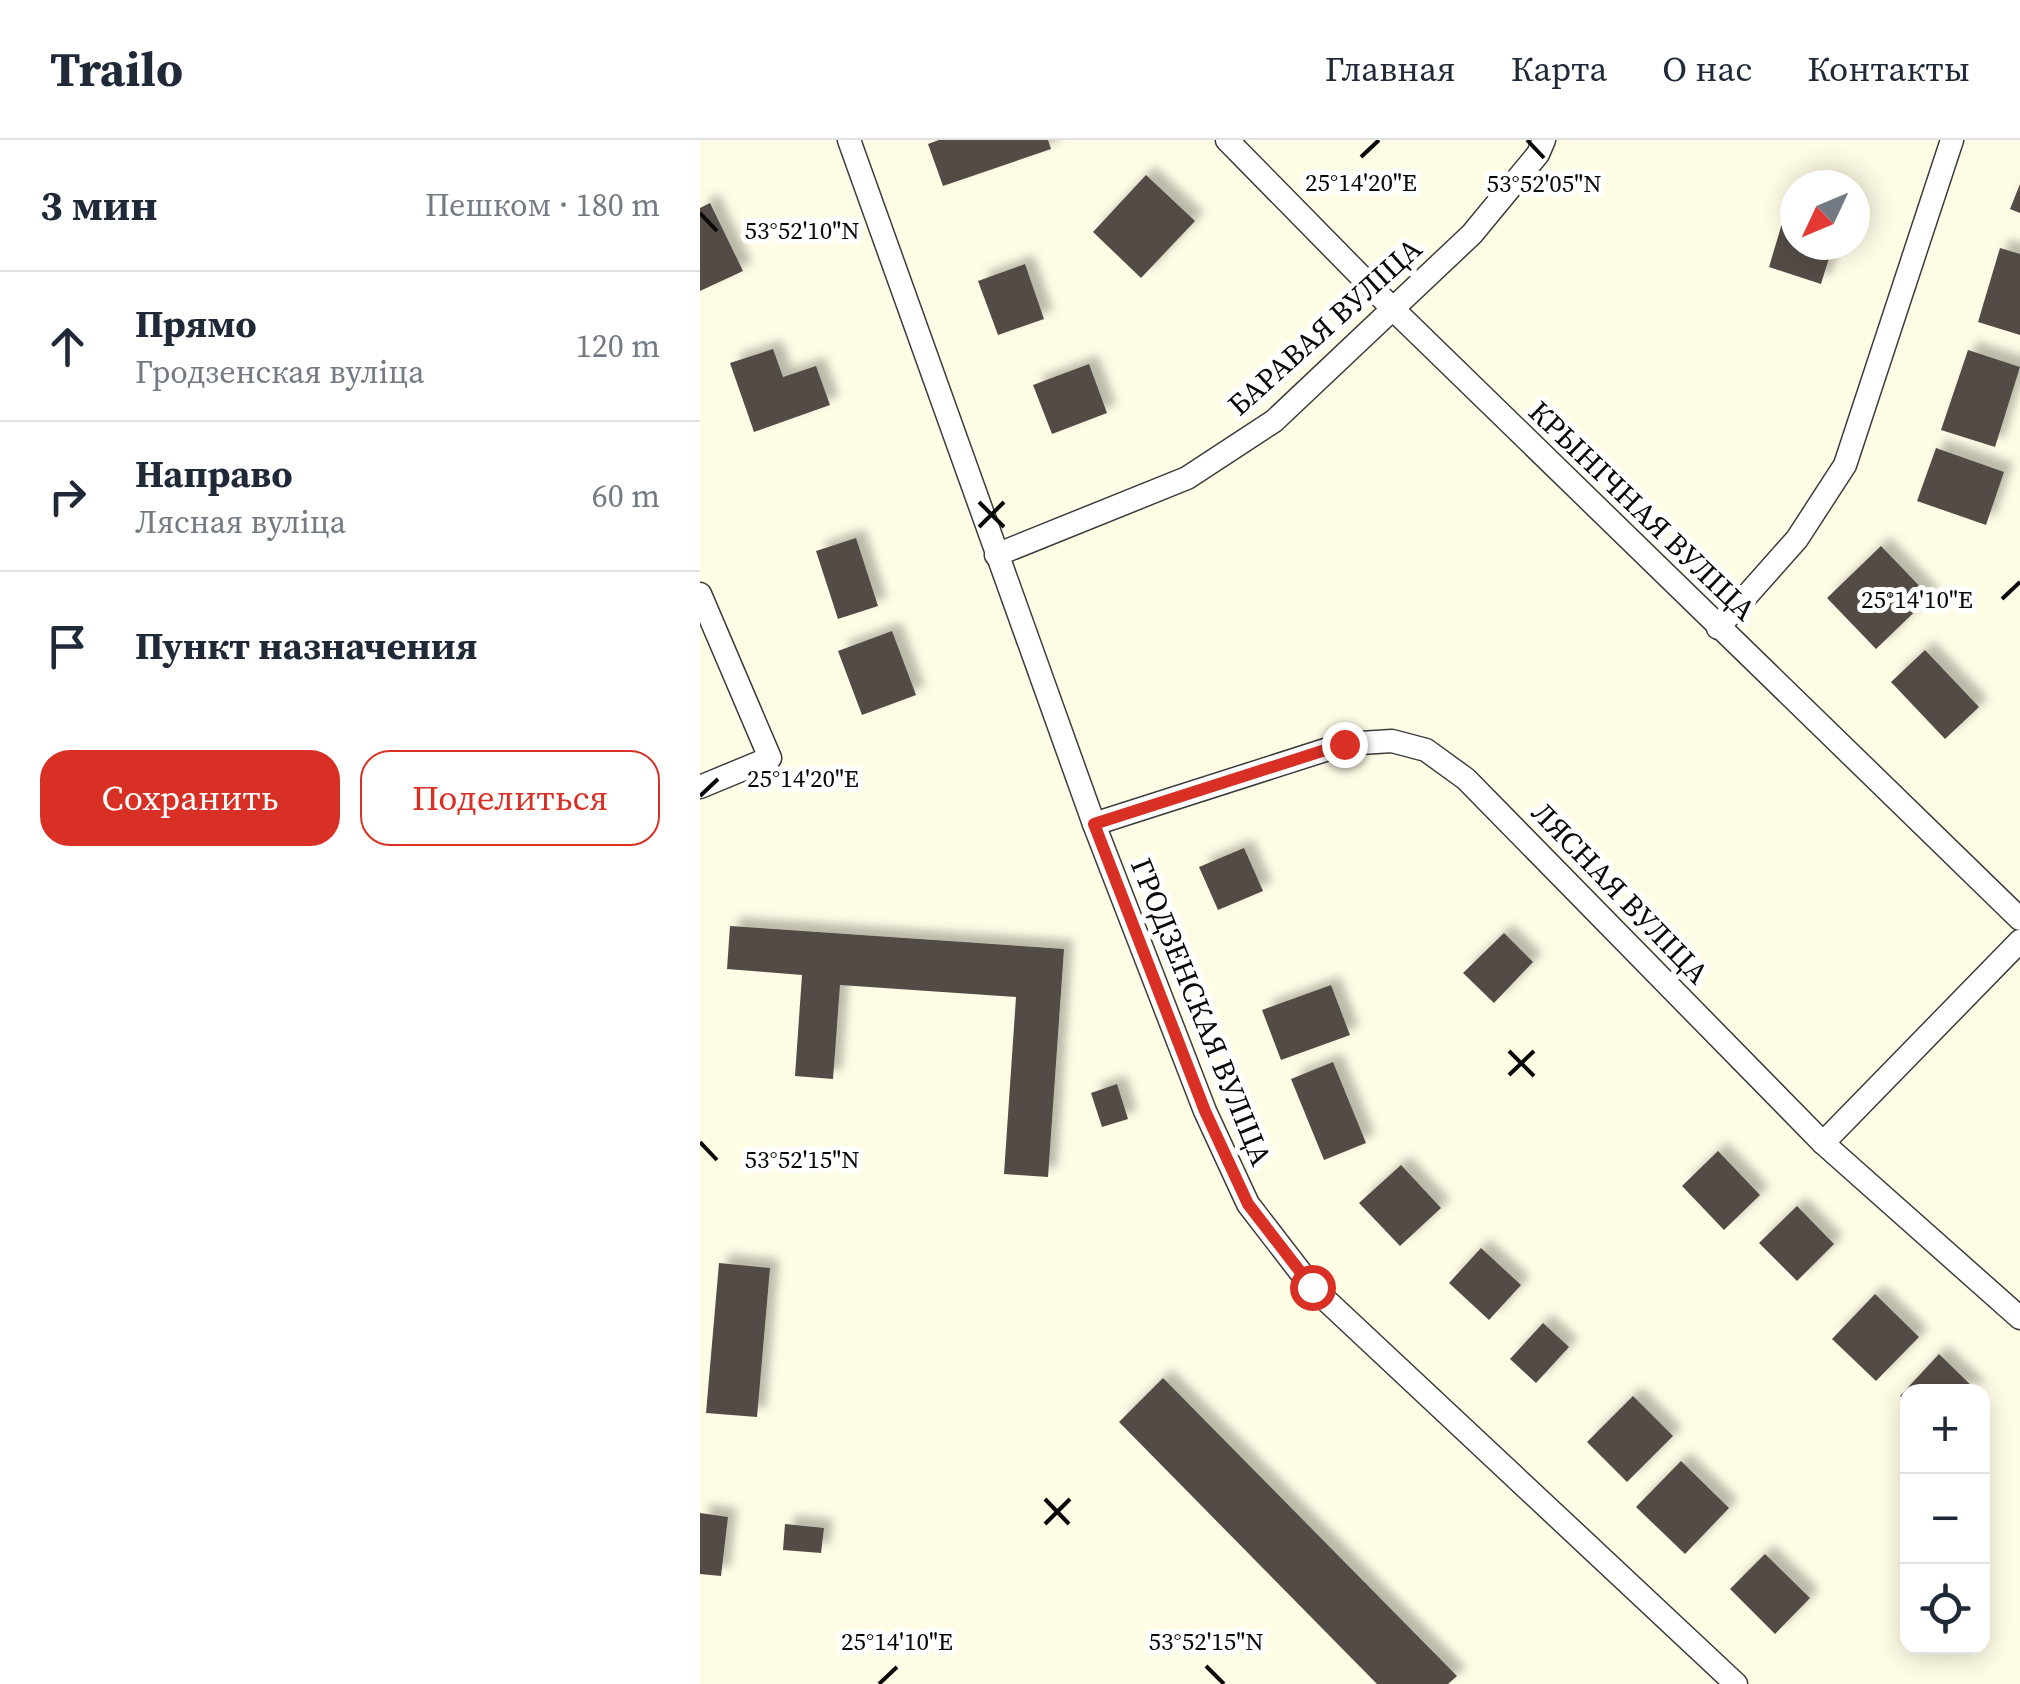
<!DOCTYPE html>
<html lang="ru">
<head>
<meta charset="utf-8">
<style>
  body { margin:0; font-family:"Source Serif 4",serif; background:#f2f2f3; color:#1f2937 }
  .controls { position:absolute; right:30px; bottom:30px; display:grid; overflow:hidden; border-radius:20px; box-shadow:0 5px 25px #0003 }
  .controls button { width:90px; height:90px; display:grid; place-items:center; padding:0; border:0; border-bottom:2px solid #e0e1e3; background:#fff; color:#1f2937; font:50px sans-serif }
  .compass { position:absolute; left:1080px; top:30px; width:90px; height:90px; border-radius:50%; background:#fff; box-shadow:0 5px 25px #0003; rotate:226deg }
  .stop { position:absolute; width:30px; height:30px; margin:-22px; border:8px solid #d93025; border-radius:50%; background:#fff }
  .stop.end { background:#d93025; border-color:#fff; box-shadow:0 2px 10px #0008 }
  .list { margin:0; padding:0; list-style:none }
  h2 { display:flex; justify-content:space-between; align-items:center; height:130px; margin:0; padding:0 40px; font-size:42px }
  h2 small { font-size:32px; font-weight:400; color:#747a83 }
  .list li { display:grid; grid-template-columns:65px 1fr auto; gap:30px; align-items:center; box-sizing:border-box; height:150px; padding:0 40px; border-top:2px solid #e0e1e3 }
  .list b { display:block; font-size:38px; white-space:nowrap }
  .list p { margin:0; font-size:32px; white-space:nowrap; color:#747a83 }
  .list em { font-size:32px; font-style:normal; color:#747a83 }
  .actions { display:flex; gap:20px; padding:30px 40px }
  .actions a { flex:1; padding:22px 0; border:2px solid #d93025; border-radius:30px; text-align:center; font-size:35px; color:#d93025 }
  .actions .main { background:#d93025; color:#fff }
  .icon { flex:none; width:55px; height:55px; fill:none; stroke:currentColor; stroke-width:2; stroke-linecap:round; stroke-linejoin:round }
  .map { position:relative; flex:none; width:1320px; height:1544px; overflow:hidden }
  header { display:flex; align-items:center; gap:60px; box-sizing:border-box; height:140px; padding:0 50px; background:#fff; border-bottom:2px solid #e0e1e3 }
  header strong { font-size:48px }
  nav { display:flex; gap:55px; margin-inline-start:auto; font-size:35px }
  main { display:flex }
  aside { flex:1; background:#fff }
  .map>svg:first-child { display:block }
  .building { fill:#534b45; filter:url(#shadow) }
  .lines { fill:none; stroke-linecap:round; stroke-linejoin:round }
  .minor-casing { stroke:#3c3c3c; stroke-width:25 }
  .minor { stroke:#fff; stroke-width:22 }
  .route { stroke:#d93025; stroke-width:12 }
  .ticks { fill:none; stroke:#090909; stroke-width:4 }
  .labels { text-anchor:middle; stroke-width:10; stroke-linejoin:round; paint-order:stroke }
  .street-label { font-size:30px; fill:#090909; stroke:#fff }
  .ticks-label { font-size:25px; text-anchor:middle; fill:#090909; stroke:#fff; stroke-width:10; stroke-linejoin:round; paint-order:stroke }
</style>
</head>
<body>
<header>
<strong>Trailo</strong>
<nav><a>Главная</a><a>Карта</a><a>О нас</a><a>Контакты</a></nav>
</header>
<main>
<aside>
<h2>3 мин<small>Пешком · 180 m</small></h2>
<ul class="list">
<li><svg class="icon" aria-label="ahead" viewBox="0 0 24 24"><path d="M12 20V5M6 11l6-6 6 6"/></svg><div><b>Прямо</b><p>Гродзенская вуліца</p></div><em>120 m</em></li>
<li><svg class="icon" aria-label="right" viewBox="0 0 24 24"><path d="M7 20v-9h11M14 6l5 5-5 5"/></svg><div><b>Направо</b><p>Лясная вуліца</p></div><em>60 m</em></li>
<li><svg class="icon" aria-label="arrive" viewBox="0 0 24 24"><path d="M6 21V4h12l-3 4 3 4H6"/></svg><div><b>Пункт назначения</b></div></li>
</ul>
<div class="actions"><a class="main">Сохранить</a><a>Поделиться</a></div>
</aside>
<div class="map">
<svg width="1320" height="1544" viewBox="0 0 1320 1544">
  <defs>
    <filter id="shadow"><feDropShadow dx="9" dy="-9" stdDeviation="5" flood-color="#0004"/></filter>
  </defs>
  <rect width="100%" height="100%" fill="#fffce6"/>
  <g class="building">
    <polygon points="239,0 348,0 351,9 243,46 228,4"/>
    <polygon points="446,35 495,81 441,138 393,92"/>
    <polygon points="1320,44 1320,73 1310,69"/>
    <polygon points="1089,60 1095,62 1095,105 1133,105 1121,144 1069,127"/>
    <polygon points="10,63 43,131 0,151 0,68"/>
    <polygon points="1300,108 1320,114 1320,195 1278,182"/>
    <polygon points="325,124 344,179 298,195 278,141"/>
    <polygon points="73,209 83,237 116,226 130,265 54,292 30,223"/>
    <polygon points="1268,210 1320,227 1295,307 1241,290"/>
    <polygon points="389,224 407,273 352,294 333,245"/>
    <polygon points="1236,308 1304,332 1286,385 1217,361"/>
    <polygon points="156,398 178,466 138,479 116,411"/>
    <polygon points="1181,406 1230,457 1176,509 1127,458"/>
    <polygon points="192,491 216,555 162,575 138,511"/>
    <polygon points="1225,510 1279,567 1245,599 1191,542"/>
    <polygon points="544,708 563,751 518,770 499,727"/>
    <polygon points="30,786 364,809 348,1037 304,1034 316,857 140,845 133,939 95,936 102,835 27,829"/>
    <polygon points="804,793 833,822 794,863 763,833"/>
    <polygon points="631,845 650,895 581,920 562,870"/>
    <polygon points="633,922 666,1003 624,1020 591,939"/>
    <polygon points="417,944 428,979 402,987 391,953"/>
    <polygon points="1018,1011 1060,1055 1024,1090 982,1046"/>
    <polygon points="701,1025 741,1068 700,1106 659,1063"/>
    <polygon points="1097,1066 1134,1104 1097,1141 1059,1103"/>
    <polygon points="781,1108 821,1145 789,1180 749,1143"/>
    <polygon points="19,1123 70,1128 57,1277 6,1273"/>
    <polygon points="1175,1154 1219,1197 1176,1241 1132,1199"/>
    <polygon points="843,1183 869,1207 836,1243 810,1219"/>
    <polygon points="1239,1214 1278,1252 1208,1252 1208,1263 1200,1256"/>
    <polygon points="463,1238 757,1536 748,1544 677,1544 419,1282"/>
    <polygon points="933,1256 973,1296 927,1342 887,1302"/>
    <polygon points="981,1321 1029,1368 985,1414 936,1367"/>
    <polygon points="0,1373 28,1377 21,1436 0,1434"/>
    <polygon points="85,1384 124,1388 121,1413 83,1410"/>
    <polygon points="1065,1414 1110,1458 1075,1494 1030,1449"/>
  </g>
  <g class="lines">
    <g class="minor-casing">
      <g id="minor">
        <polyline points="149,0 394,684 505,971 548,1064 612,1147 1036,1544"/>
        <polyline points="527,0 694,170 1320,779"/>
        <polyline points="296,415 487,338 574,281 772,94 838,14 844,0"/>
        <polyline points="0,454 70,618 0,647"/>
        <polyline points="1018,488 1097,399 1145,325 1252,0"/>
        <polyline points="394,684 644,604 692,601 726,610 766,639 1123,1003 1320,1178"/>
        <polyline points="1123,1003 1320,801"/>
      </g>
    </g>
    <use href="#minor" class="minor"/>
  </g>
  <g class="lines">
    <polyline class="route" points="612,1147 548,1064 505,971 394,684 644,604"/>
  </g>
  <path class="ticks" d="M827,0L844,18M661,17L679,0M0,73L17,91M279,362L304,387M279,387L304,362M1302,459L1320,442M0,656L18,639M809,911L834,936M809,935L834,911M0,1002L17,1020M345,1359L369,1384M345,1384L370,1359M506,1526L524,1544M179,1544L197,1527"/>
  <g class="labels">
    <g class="street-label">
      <text transform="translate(625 187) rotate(-42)" y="10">БАРАВАЯ ВУЛІЦА</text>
      <text transform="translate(942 371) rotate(44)" y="10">КРЫНІЧНАЯ ВУЛІЦА</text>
      <text transform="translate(920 753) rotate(46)" y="10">ЛЯСНАЯ ВУЛІЦА</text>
      <text transform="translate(501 872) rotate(68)" y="10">ГРОДЗЕНСКАЯ ВУЛІЦА</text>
    </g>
  </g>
  <g class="ticks-label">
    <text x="661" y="51">25°14'20"E</text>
    <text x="844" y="52">53°52'05"N</text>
    <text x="102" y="99">53°52'10"N</text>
    <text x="1217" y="468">25°14'10"E</text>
    <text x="103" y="647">25°14'20"E</text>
    <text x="102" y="1028">53°52'15"N</text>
    <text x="506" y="1510">53°52'15"N</text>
    <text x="197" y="1510">25°14'10"E</text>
  </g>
</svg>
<div class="controls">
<button>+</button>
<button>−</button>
<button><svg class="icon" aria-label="locate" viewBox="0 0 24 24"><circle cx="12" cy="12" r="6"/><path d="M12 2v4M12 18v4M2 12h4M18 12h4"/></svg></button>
</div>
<svg class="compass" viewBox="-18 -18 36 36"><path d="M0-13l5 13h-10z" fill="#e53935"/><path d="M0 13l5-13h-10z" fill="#747a83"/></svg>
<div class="stop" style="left:612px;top:1147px"></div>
<div class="stop end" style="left:644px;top:604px"></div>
</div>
</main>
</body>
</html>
